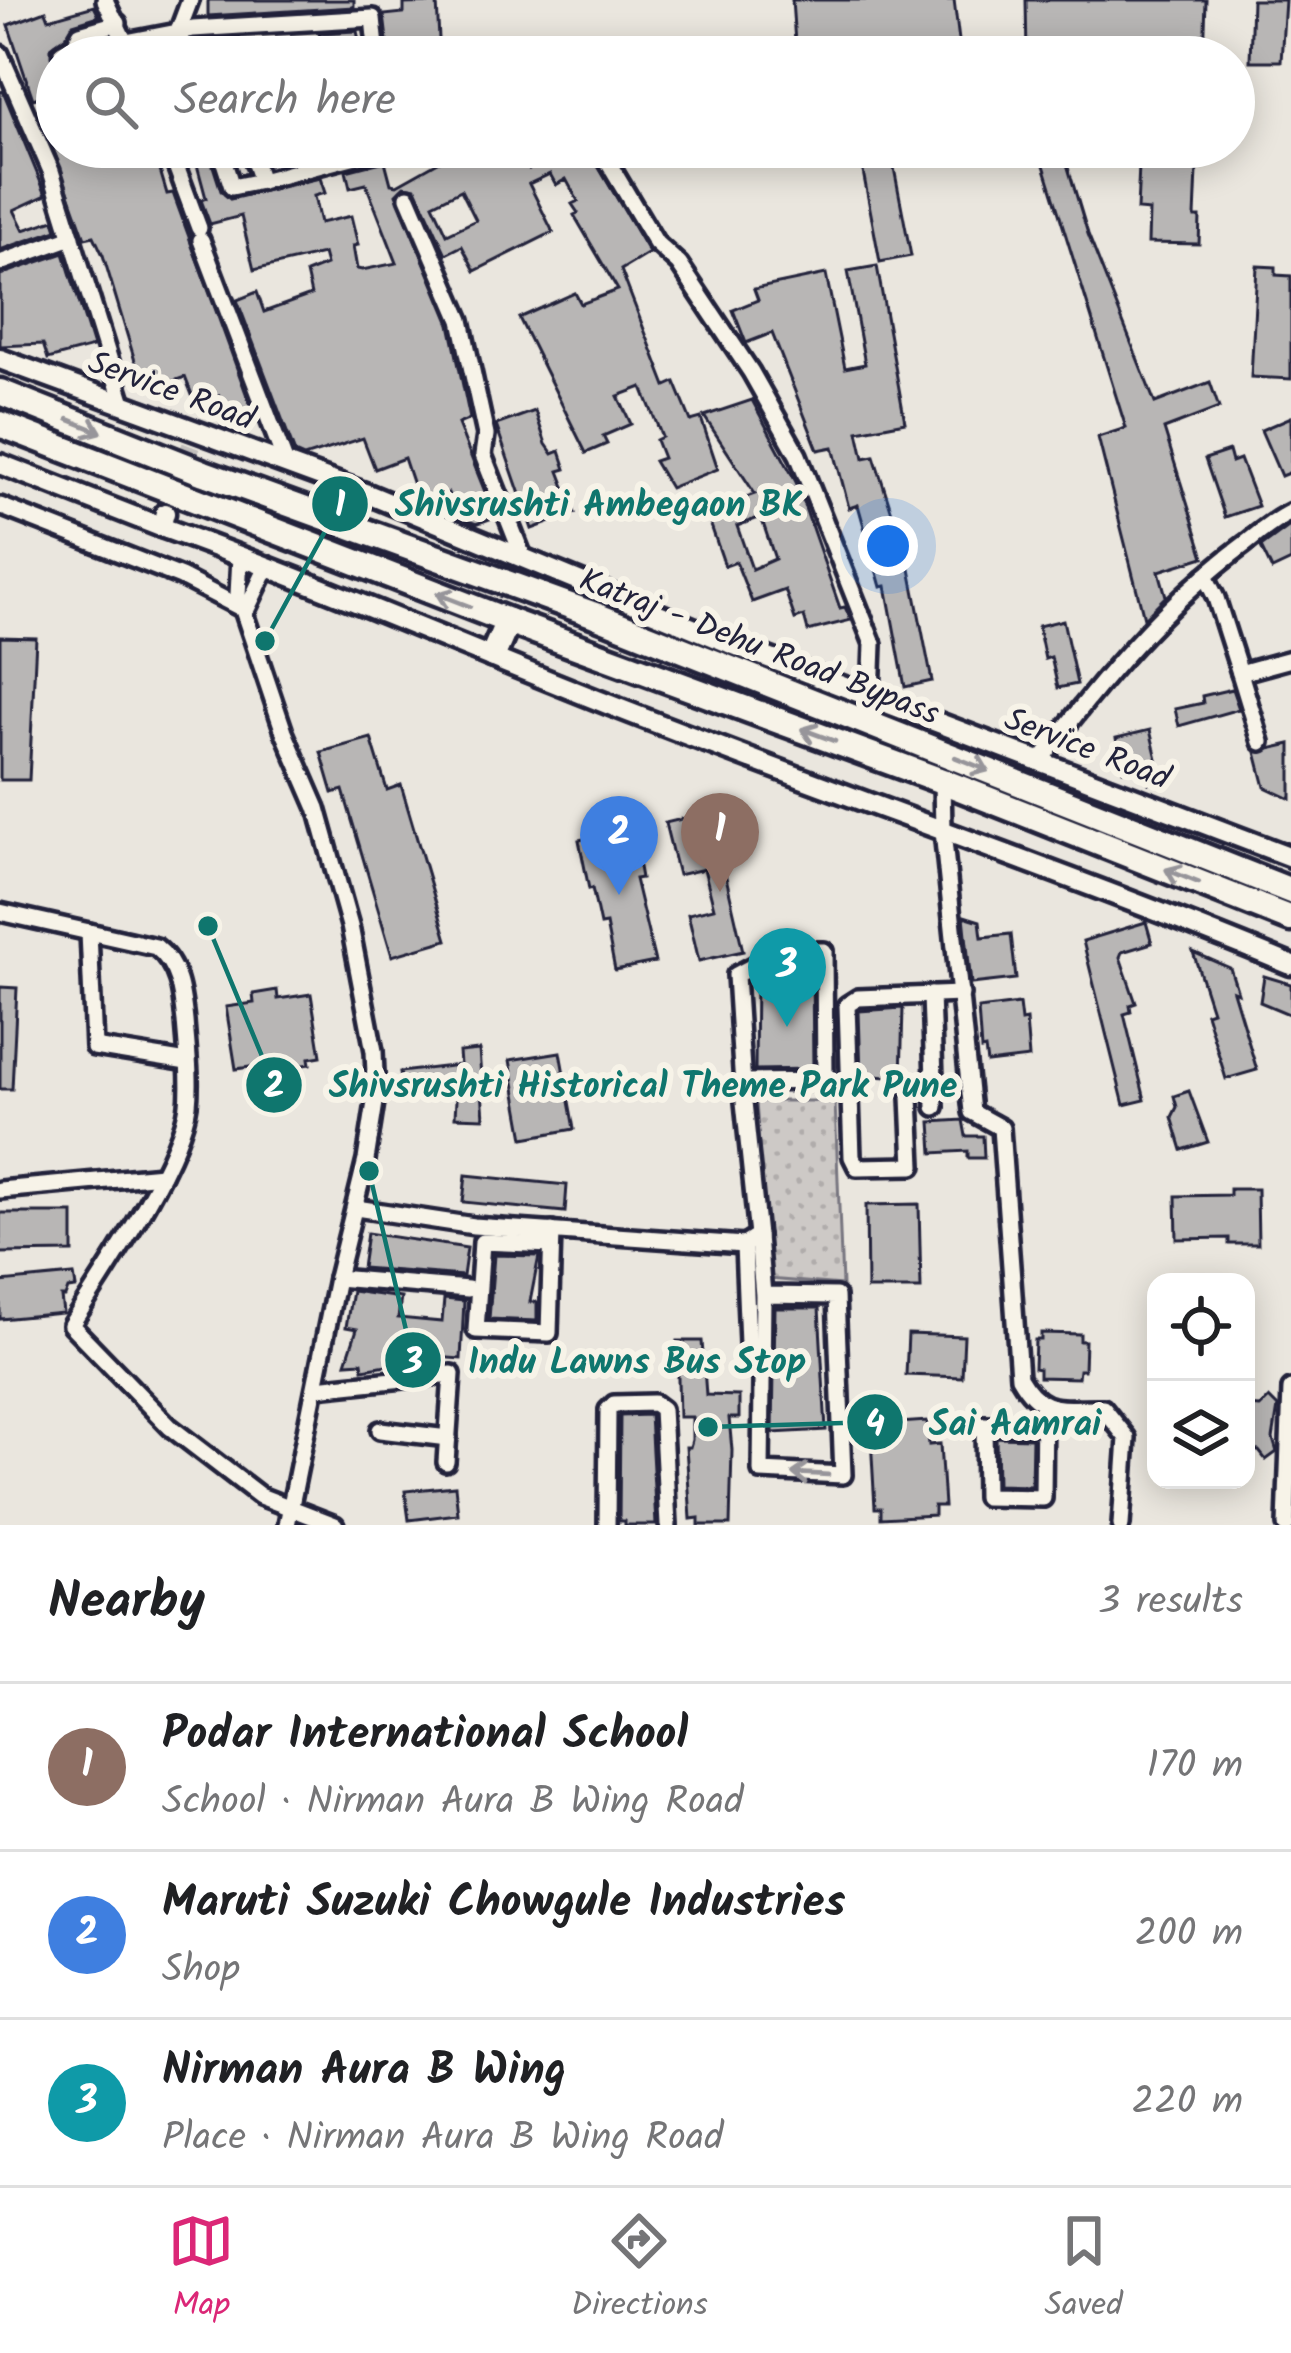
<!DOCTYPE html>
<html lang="en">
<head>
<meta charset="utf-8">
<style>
  body { margin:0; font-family:Kalam,sans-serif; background:#f2f2f2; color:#202124 }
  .controls { position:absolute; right:36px; bottom:36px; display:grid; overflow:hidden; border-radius:24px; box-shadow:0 6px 30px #0003 }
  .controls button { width:108px; height:108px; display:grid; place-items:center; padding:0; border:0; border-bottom:3px solid #e0e0e0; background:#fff; color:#202124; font:60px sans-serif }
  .you { position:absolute; left:888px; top:546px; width:42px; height:42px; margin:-30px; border:9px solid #fff; border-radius:50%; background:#1a73e8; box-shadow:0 0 0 18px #1a73e833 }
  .badge { display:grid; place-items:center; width:78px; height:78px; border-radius:50%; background:#db2777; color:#fff; font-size:39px; font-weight:700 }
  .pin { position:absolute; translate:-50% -99px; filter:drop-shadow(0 3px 6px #0008) }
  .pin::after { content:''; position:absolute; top:63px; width:42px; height:36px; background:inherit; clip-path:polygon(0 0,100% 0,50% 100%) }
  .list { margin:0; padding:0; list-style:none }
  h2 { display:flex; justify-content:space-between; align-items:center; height:156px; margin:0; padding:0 48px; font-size:51px }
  h2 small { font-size:39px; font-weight:400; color:#757577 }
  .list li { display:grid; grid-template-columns:78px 1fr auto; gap:36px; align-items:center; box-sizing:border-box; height:168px; padding:0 48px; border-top:3px solid #e0e0e0 }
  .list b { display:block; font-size:45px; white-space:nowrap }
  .list p { margin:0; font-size:39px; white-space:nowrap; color:#757577 }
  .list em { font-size:39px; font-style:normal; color:#757577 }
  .icon { flex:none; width:66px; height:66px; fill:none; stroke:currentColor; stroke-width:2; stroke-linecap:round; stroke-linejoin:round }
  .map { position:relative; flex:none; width:1291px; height:1525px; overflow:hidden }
  .search { position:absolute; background:#fff; box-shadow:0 6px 30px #0003; left:36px; right:36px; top:36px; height:132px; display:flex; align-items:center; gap:30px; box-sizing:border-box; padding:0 42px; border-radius:66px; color:#757577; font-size:45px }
  .sheet { height:660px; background:#fff }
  nav { display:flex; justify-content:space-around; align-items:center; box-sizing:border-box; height:168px; border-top:3px solid #e0e0e0; background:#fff; font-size:33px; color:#757577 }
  nav a { display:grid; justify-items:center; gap:6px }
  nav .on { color:#db2777 }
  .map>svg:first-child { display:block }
  .grass { fill:url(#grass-dots); stroke:#787680; stroke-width:3 }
  .building { fill:#b8b6b5; stroke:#22223b; stroke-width:3; fill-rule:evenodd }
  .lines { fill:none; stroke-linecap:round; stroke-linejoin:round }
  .tertiary-tunnel { stroke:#c2bfbd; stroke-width:18; stroke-dasharray:18 9; stroke-linecap:butt }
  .minor-casing { stroke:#22223b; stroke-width:24 }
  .tertiary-casing { stroke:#22223b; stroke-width:27 }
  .trunk-casing { stroke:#22223b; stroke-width:33 }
  .minor { stroke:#f7f3e8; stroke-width:15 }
  .tertiary { stroke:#f7f3e8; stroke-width:18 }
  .trunk { stroke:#f7f3e8; stroke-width:24 }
  .oneway { stroke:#97959a }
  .labels { text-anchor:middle; stroke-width:12; stroke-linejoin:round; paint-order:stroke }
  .street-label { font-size:33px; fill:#22223b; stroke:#f7f3e8 }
  .leader { fill:none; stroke:#0f766e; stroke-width:4.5 }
  .callout-dot { fill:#0f766e; stroke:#f7f3e8; stroke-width:4.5 }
  .mark-label { font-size:36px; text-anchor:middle; font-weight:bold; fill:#fff }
  .callout-label { font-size:36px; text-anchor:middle; font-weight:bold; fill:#0f766e; stroke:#f7f3e8; stroke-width:12; stroke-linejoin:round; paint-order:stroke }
</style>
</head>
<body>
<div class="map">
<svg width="1291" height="1525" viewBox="0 0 1291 1525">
  <defs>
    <pattern id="grass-dots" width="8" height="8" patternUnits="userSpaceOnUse" patternTransform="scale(3)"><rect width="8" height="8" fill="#cdc9c6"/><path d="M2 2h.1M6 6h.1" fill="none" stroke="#b0acab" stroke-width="1.8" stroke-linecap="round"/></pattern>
  </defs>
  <rect width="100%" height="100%" fill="#eae6de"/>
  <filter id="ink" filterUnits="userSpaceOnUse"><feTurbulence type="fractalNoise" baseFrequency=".00833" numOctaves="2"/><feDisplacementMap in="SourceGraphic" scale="24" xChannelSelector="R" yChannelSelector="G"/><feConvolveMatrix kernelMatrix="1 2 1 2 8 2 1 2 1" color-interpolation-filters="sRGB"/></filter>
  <g filter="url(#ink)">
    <polygon class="grass" points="756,1101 835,1101 842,1285 768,1279"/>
    <g class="building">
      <polygon points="208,0 354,0 354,7 208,16"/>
      <polygon points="792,0 954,0 961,57 796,57"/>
      <polygon points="1026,0 1206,0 1204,57 1027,57"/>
      <polygon points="1252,0 1285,0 1281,61 1250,61"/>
      <polygon points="437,3 440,57 389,57 384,15 404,13 404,4"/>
      <polygon points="94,6 99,16 73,24 66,36 51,47 51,57 57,63 57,91 33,99 8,25 46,11 49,19"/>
      <polygon points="357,31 362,55 324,57 319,33"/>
      <polygon points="3,91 46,195 14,210 24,230 54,220 57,230 0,250 0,92"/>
      <polygon points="57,129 57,147 153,147 167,194 173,193 254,415 230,424 219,396 196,405 185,377 152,389 144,368 138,371 103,255 94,236 85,238 47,132"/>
      <path d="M207,147L221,191L230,199L320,178L325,193L314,196L320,223L351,216L358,245L353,246L357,269L362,270L397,263L366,184L350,188L346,171L385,161L391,184L397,185L456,152L459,158L479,148L482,154L497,147H512L529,169L550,158L544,147H587L649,253L621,270L666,386L675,382L691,421L701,418L718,469L670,488L654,461L663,458L656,440L662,437L642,387L618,396L631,424L603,436L607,444L586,453L519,318L575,293L581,304L618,290L574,215L578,213L572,204L578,201L566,179L556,185L550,174L529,184L553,232L475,271L462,246L446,254L416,188L404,186L396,194L450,324L470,419L458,424L495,517L476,524L457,516L448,493L418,500L404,458L375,469L363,438L304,457L295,453L237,300L257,292L264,312L311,295L306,273L326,265L323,254L254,270L241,216L210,224L201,200L206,198L193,150ZM461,190L476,220L447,234L433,204Z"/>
      <polygon points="890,147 911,256 880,262 859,150"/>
      <polygon points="1178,147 1198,147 1195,217 1200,217 1199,244 1148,243 1149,211 1137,210 1139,165 1178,166"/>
      <polygon points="1064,154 1088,234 1155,403 1210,382 1219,408 1164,429 1204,557 1159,571 1166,596 1144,618 1098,437 1126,428 1043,162"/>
      <polygon points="64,253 93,347 48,359 43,344 0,346 0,275"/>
      <polygon points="877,266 905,422 858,431 864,458 874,456 910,569 932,681 905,687 886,586 881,587 858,505 849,508 833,447 818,450 772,333 746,343 733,310 758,300 754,289 826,274 845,368 865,364 848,271"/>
      <polygon points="1257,266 1276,267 1276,275 1291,276 1291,379 1251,377"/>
      <path d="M752,400L796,482L840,608L845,607L851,620L808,631L804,616L795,619L785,590L752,602L736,562L725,566L706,511L755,494L704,416ZM761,517L775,559L752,569L737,526Z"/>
      <polygon points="535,411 546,444 553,454 560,451 566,469 559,471 575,513 532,529 496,425"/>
      <polygon points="1291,417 1291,472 1281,476 1261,430"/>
      <polygon points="1229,451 1232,462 1240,459 1258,506 1225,517 1205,459"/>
      <polygon points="1291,525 1291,561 1272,570 1261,547"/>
      <polygon points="1063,620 1077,684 1058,688 1051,657 1045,659 1038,626"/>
      <polygon points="0,637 36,638 29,780 0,780"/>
      <polygon points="1232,689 1239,709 1179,726 1175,709 1203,703 1202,696"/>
      <polygon points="1150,730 1162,779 1149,783 1145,765 1123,770 1116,738"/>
      <polygon points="371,738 387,790 401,785 447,940 392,956 343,790 333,793 321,752"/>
      <polygon points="1291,744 1291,799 1265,787 1256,752"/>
      <polygon points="711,812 743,951 699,961 688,914 714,908 704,869 678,875 665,823"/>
      <polygon points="632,829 641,878 635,879 655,962 615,970 606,924 600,925 592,888 589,889 579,840"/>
      <polygon points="964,916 980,921 982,937 1011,934 1016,979 971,984"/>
      <polygon points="1146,922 1152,943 1122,952 1120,957 1136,1003 1130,1005 1131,1012 1124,1014 1145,1100 1124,1105 1083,941"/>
      <polygon points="1193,952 1230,968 1238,993 1233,991 1257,1070 1226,1079 1206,1013 1212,1011"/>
      <polygon points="779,968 812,969 813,1069 755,1070 756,978 781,978"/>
      <polygon points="1264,976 1291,984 1291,1015 1260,1002"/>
      <polygon points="0,987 17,988 12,1089 0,1089"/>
      <polygon points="277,990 278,999 311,994 321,1056 309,1058 310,1064 251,1073 250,1067 236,1069 226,1007 254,1003 253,994"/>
      <polygon points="1019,1004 1021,1021 1026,1020 1029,1058 987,1063 985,1049 981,1050 978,1009"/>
      <polygon points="903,1008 901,1078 861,1075 859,1011"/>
      <polygon points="479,1050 484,1118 455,1117 457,1082 402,1084 400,1072 460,1065 459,1052"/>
      <polygon points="560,1052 574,1129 524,1138 510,1060"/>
      <polygon points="1189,1091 1208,1142 1182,1150 1172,1117 1177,1107 1174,1096"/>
      <polygon points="963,1120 966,1136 983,1136 984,1158 968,1158 968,1151 933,1153 931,1122"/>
      <polygon points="466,1175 567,1185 565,1212 463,1202"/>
      <polygon points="1230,1189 1257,1189 1258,1244 1229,1244 1229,1238 1177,1239 1176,1196 1230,1195"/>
      <polygon points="919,1204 921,1289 867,1289 866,1205"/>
      <polygon points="0,1213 73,1213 73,1252 0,1253"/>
      <polygon points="367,1233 467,1248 463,1276 362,1268"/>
      <polygon points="494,1255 539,1256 530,1302 537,1302 537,1321 489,1319"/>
      <polygon points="74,1275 76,1288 68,1289 65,1297 61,1297 63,1313 0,1319 0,1282"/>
      <polygon points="352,1291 401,1298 398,1318 442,1322 444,1299 464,1301 461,1359 435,1357 363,1369 362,1362 346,1363 357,1329 346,1327"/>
      <polygon points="775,1308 819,1308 826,1430 773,1433"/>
      <polygon points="1041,1333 1080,1334 1080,1341 1085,1341 1084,1370 1079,1370 1078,1378 1039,1377 1039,1369 1034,1368 1035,1340 1041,1340"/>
      <polygon points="908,1334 964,1336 962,1377 906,1375"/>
      <polygon points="677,1341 702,1341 706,1395 739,1396 739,1418 729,1418 732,1450 730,1525 699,1525 699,1518 691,1519 686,1447 690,1447 692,1440 692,1417 679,1417"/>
      <polygon points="1269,1398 1278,1407 1273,1439 1277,1452 1266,1460 1259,1451 1246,1450 1246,1406 1260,1407"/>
      <polygon points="650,1415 656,1525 625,1525 625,1521 619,1521 620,1416"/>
      <polygon points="927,1421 929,1445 940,1444 944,1506 934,1506 934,1515 881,1518 881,1508 875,1508 871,1438 878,1438 877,1428 885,1428 885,1424"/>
      <polygon points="996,1437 1032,1438 1031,1486 997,1485"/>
      <polygon points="455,1486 458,1514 409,1520 405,1491"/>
    </g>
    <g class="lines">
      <polyline class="tertiary-tunnel" points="165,513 192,443"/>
      <g class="minor-casing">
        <g id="minor">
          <polyline points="105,0 132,57"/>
          <polyline points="126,42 193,29 373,18 377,57"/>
          <polyline points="62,52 75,45 80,34 118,23"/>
          <polyline points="0,54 51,171 123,403"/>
          <polyline points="187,57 178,32 190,0"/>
          <polyline points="169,147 199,228"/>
          <polyline points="219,147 232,187 261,181"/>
          <polyline points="249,147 261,181 390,147"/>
          <polyline points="599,147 656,243 679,264 751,372 798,455 873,644 871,697"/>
          <polyline points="408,197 461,320 486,435 483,455 523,557"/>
          <polyline points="201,240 286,464"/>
          <polyline points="0,263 72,237"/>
          <polyline points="0,506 181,577 243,609"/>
          <polyline points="240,557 238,595 284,732 317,808 350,926 374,1051 376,1096 366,1160 337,1278 287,1525"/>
          <polyline points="1205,576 1216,598 1240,673"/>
          <polyline points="246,611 267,567"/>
          <polyline points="1261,742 1240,673 1291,659"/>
          <path d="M1040,761C1099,682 1165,603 1245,544C1259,533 1274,520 1291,512"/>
          <path d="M942,781L943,831L972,1112L1001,1128L1019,1377C1042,1417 1061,1407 1103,1408L1127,1438L1121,1525"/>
          <path d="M0,912L156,947C179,965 182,993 185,1021C187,1049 191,1078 188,1105C181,1161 103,1275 71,1325L170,1427L260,1496L335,1525"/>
          <polyline points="89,932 94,1047 187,1062"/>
          <polyline points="931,995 935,1107"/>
          <polyline points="743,1082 825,1081 824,951 781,951 736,975 744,1102 758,1236 744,1245"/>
          <polyline points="910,1097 913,1166 857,1167 852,1157 847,1005 858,998 961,994"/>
          <polyline points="0,1190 162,1175"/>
          <polyline points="356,1208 474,1226 744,1245"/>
          <polyline points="758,1236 763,1295 761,1471 843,1475 836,1296 763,1295"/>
          <polyline points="551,1245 482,1242 476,1330 549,1333 552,1231"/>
          <polyline points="744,1245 748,1344"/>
          <polyline points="337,1278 468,1289"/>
          <polyline points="316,1388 452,1374 446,1462"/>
          <polyline points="1044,1426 984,1425 985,1497 1043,1498 1044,1405"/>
          <polyline points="380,1430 448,1438"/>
          <polyline points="607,1525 608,1410 614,1404 654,1403 662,1409 668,1525"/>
          <polyline points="1286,1525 1291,1389"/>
        </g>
      </g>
      <g class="tertiary-casing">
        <g id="tertiary">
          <polyline points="0,359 370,495 729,643 1291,857"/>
          <polyline points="0,464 161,527"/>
          <path d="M165,513L161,527C312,581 460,646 610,705C836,794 1066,872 1291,965"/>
        </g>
      </g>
      <g class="trunk-casing">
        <g id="trunk">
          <polyline points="0,392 204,473 595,615 1291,891"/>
          <polyline points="0,424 508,621 942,781 1291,919"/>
          <polyline points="493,655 508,621"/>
        </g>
      </g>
      <use href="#minor" class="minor"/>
      <use href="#tertiary" class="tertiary"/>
      <use href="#trunk" class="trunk"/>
    </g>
    <defs><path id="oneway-shaft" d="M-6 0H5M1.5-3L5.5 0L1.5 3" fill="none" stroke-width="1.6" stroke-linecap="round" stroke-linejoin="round" transform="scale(3)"/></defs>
    <g class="oneway">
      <use href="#oneway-shaft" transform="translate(85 426) rotate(22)"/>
      <use href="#oneway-shaft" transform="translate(453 600) rotate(-159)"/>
      <use href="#oneway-shaft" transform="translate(818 735) rotate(-160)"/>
      <use href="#oneway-shaft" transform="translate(972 764) rotate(22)"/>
      <use href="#oneway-shaft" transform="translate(1182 876) rotate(-158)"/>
      <use href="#oneway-shaft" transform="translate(810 1474) rotate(-177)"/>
    </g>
  </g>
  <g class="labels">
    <g class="street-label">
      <text transform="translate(172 389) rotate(20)" y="12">Service Road</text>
      <text transform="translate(760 645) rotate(21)" y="12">Katraj - Dehu Road Bypass</text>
      <text transform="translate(1088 747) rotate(21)" y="12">Service Road</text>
    </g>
  </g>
  <path class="leader" d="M265 641L340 504M208 926L274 1085M369 1171L413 1360M708 1427L875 1422"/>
  <g class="callout-dot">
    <circle cx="265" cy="641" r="12"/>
    <circle cx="208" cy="926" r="12"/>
    <circle cx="369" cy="1171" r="12"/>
    <circle cx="708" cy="1427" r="12"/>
    <circle cx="340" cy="504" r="30"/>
    <circle cx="274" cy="1085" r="30"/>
    <circle cx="413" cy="1360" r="30"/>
    <circle cx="875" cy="1422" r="30"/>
  </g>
  <g class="mark-label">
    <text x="340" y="516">1</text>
    <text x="274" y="1097">2</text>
    <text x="413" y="1373">3</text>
    <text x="875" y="1435">4</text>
  </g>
  <g class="callout-label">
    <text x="599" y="516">Shivsrushti Ambegaon BK</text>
    <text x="643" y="1097">Shivsrushti Historical Theme Park Pune</text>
    <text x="637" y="1373">Indu Lawns Bus Stop</text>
    <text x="1015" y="1435">Sai Aamrai</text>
  </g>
</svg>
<div class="controls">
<button><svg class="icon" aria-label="locate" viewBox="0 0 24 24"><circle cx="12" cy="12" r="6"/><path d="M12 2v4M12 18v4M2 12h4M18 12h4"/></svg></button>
<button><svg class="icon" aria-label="layers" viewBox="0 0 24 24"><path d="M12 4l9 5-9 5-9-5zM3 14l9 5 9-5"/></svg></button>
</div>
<div class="you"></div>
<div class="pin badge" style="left:720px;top:892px;background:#8d6e63">1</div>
<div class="pin badge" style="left:619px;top:895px;background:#3f7fe0">2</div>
<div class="pin badge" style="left:787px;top:1027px;background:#0f9aa8">3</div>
<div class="search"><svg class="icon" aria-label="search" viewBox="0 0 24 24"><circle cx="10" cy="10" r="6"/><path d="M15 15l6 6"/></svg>Search here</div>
</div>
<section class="sheet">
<h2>Nearby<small>3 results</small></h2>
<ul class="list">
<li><span class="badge" style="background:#8d6e63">1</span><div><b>Podar International School</b><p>School · Nirman Aura B Wing Road</p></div><em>170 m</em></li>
<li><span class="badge" style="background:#3f7fe0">2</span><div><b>Maruti Suzuki Chowgule Industries</b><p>Shop</p></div><em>200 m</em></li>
<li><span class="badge" style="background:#0f9aa8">3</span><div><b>Nirman Aura B Wing</b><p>Place · Nirman Aura B Wing Road</p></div><em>220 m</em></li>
</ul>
</section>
<nav>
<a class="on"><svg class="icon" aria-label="map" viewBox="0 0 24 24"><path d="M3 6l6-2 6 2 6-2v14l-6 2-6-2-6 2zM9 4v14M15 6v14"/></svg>Map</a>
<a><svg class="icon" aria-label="directions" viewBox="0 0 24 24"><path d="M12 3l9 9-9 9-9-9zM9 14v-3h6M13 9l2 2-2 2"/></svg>Directions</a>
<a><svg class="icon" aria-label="saved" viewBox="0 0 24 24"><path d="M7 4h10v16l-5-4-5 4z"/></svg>Saved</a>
</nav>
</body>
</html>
